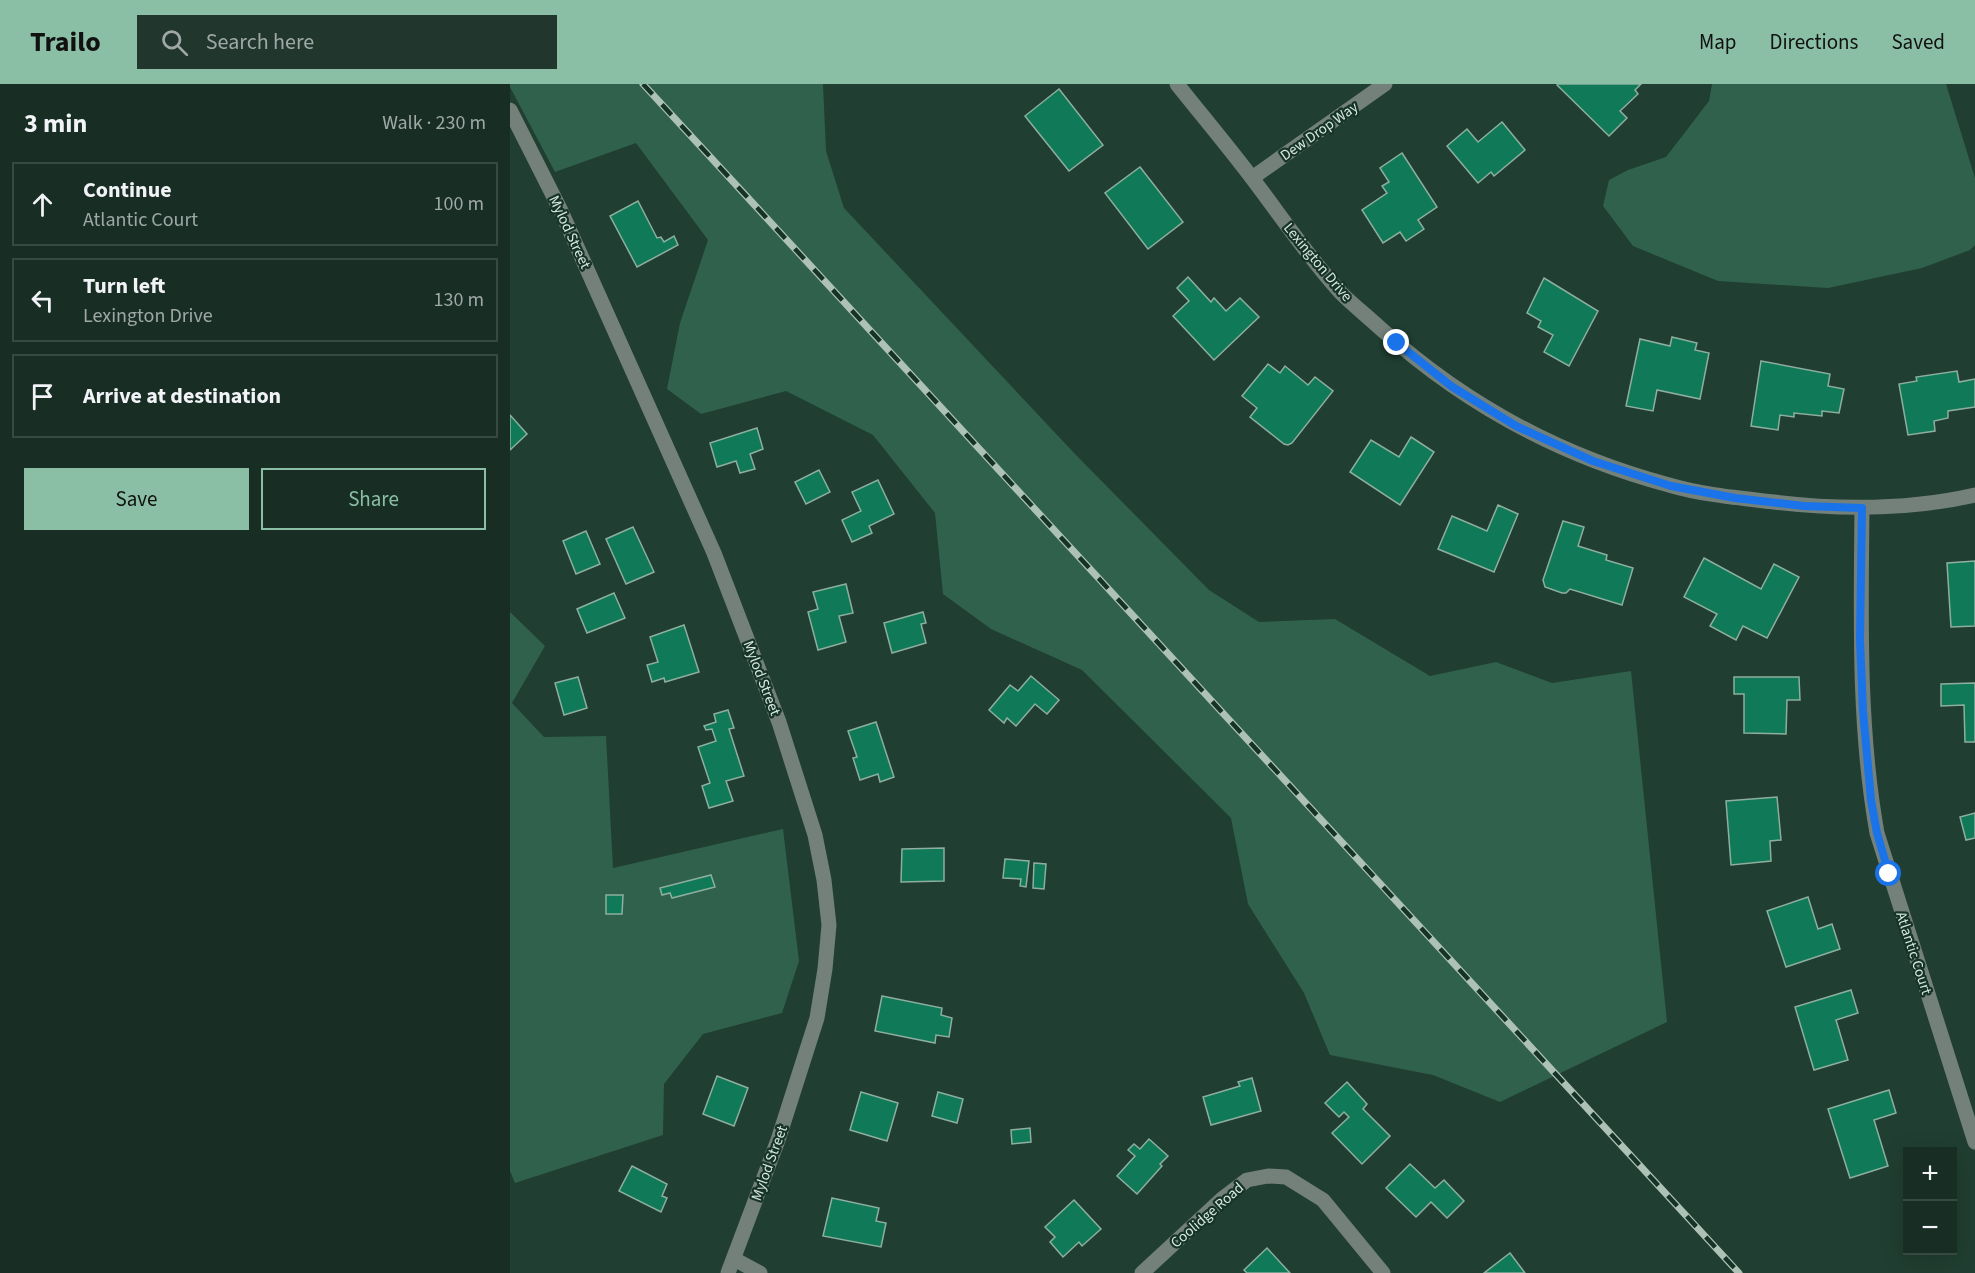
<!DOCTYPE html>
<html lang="en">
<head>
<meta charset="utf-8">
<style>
  body { margin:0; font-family:"Source Sans 3",sans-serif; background:#21362d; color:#f1f3f6 }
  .controls { position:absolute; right:18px; bottom:18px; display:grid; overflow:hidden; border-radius:0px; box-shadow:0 6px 24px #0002 }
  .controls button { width:54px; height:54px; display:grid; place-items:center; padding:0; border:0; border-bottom:2px solid #364a42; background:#182e25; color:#f1f3f6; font:30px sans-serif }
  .stop { position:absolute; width:18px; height:18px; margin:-14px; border:4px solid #1a73e8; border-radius:50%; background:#fff }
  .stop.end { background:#1a73e8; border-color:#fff; box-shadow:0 2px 6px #0008 }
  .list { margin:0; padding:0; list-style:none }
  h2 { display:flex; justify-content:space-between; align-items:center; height:78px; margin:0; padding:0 24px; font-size:26px }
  h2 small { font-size:20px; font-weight:400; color:#9fa8a7 }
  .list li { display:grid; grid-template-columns:39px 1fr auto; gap:18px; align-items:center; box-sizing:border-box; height:84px; margin:0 12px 12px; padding:0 12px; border:2px solid #364a42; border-radius:0px }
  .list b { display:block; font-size:22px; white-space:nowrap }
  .list p { margin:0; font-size:20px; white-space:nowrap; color:#9fa8a7 }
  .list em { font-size:20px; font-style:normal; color:#9fa8a7 }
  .actions { display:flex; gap:12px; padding:18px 24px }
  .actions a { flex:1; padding:14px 0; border:2px solid #8abfa5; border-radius:0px; text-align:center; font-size:21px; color:#8abfa5 }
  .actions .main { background:#8abfa5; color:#111 }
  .icon { flex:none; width:33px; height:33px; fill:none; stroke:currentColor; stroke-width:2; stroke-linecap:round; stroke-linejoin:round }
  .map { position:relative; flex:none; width:1465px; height:1189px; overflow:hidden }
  header { display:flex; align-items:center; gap:36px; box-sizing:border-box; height:84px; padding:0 30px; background:#8abfa5; color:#111 }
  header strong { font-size:28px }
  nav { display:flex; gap:33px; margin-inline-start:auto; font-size:21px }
  .search { width:420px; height:54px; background:#21362d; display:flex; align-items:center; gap:15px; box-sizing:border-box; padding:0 21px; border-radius:0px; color:#9fa8a7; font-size:22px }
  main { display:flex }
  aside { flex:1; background:#182e25 }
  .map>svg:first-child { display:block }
  .green { fill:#30614d }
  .building { fill:#0f7958; stroke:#8eaf9f; stroke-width:1.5 }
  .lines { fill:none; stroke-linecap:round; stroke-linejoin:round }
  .minor { stroke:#73817a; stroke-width:15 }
  .rail-casing { stroke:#adc1b7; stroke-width:7 }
  .rail { stroke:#163327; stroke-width:4.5; stroke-dasharray:14; stroke-linecap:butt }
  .route { stroke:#1a73e8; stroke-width:8 }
  .labels { text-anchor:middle; stroke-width:4.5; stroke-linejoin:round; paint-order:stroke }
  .street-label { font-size:15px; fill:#d7e8df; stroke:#163327 }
</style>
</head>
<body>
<header>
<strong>Trailo</strong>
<div class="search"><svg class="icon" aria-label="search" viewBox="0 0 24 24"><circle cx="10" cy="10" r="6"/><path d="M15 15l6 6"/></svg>Search here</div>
<nav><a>Map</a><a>Directions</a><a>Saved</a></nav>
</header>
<main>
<aside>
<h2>3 min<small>Walk · 230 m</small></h2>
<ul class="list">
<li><svg class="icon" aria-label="ahead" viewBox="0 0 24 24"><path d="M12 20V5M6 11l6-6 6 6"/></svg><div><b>Continue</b><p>Atlantic Court</p></div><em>100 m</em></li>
<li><svg class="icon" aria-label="left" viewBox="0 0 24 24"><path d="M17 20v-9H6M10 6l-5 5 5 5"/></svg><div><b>Turn left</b><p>Lexington Drive</p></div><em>130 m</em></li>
<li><svg class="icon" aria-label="arrive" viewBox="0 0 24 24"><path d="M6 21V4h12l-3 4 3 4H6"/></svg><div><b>Arrive at destination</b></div></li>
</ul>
<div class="actions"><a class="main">Save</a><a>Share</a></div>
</aside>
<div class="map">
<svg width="1465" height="1189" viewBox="0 0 1465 1189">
  <rect width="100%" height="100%" fill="#203e31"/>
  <g class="green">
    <polygon points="0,0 313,0 316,67 334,124 565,370 699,506 749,538 825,535 920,592 986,578 1042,599 1121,587 1157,938 990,1018 923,991 820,971 794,909 738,820 721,734 572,586 481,545 433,510 425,429 363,351 276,307 191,330 157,305 170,239 198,156 126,59 45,88 0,3"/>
    <polygon points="1202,0 1436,0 1465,94 1465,161 1460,166 1412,184 1318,204 1208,197 1123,162 1093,122 1099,96 1118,86 1156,73 1199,17"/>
    <polygon points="0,528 35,562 2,619 34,653 96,652 103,784 273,745 289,877 272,929 193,950 154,1000 153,1051 5,1099 0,1087"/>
  </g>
  <g class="building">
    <polygon points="1048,0 1131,0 1125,6 1128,10 1110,27 1117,34 1099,52 1047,1"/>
    <polygon points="549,5 593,61 559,87 515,32"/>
    <polygon points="992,38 1015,66 984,92 981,88 968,99 937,62 957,45 968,58"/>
    <polygon points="892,69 927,123 908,136 914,145 896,157 890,148 873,159 852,126 877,109 872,102 879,98 870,84"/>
    <polygon points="630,83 673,138 638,165 595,109"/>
    <polygon points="128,117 147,154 151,153 154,158 164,152 168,161 127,183 100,132"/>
    <polygon points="678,193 701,218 704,214 716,227 730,214 749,233 704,276 663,232 679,217 667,204"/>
    <polygon points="1034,194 1088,227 1059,282 1034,268 1043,251 1028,243 1031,237 1017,229"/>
    <polygon points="1162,253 1187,259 1185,266 1199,269 1190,315 1147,306 1143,327 1116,322 1130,255 1160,262"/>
    <polygon points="1251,277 1320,290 1318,302 1334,305 1329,329 1312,327 1312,332 1284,329 1284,333 1270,331 1268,346 1241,342"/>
    <polygon points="758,280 770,289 775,282 798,301 805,293 823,307 782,359 778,361 774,360 740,333 747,324 732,312"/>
    <polygon points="1447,287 1449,298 1465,295 1465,323 1438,327 1438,334 1424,337 1425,347 1398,351 1389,300 1407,297 1406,293"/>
    <polygon points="0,331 17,350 0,366"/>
    <polygon points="247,344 253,365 240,370 245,385 230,389 226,377 207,383 200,359"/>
    <polygon points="901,353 924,368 890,421 840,388 861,356 889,373"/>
    <polygon points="309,386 320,408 296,420 285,398"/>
    <polygon points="368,396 384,430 359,442 362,449 342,458 332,436 351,427 342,408"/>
    <polygon points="988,421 1008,430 984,488 928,465 942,432 977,447"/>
    <polygon points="1053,437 1074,443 1068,462 1097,471 1096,476 1123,484 1112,521 1060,505 1056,509 1052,509 1035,503 1033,496"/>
    <polygon points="123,443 144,488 116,500 96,455"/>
    <polygon points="76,447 90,480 66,490 53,457"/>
    <polygon points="1194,474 1251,505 1264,480 1289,493 1257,554 1233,542 1226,556 1200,542 1207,530 1174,513"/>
    <polygon points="1465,477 1465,542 1441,543 1437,479"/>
    <polygon points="336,500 343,529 329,532 336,558 308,566 298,528 308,525 303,508"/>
    <polygon points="104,509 115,534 77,549 67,525"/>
    <polygon points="413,528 416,539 411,540 416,559 382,569 374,539"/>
    <polygon points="174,541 189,588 155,598 154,594 142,598 137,581 148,578 140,553"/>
    <polygon points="521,592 549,616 537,630 525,620 506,642 497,634 494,639 479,626 500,601 508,607"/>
    <polygon points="68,593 77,624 54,631 45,599"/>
    <polygon points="1224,593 1289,593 1290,616 1277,616 1276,650 1234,649 1234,610 1224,610"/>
    <polygon points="1465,599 1465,658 1455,658 1454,621 1431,622 1431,600"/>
    <polygon points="218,626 224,644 219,645 234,692 216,697 223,717 199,724 192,702 200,699 188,663 206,657 202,645 196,646 194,642 206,638 204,630"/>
    <polygon points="366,638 384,693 370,698 368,690 350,696 343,674 347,673 338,647"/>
    <polygon points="1267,713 1271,756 1260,757 1261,777 1221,781 1216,717"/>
    <polygon points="1465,729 1465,754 1456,756 1450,733"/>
    <polygon points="434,764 434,797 391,798 392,765"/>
    <polygon points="495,775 519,777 516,803 510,802 511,795 493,794"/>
    <polygon points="524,779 536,780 534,805 523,804"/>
    <polygon points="201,791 205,803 162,814 160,809 152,811 150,804"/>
    <polygon points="96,811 113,811 112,830 96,830"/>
    <polygon points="1298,813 1308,845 1322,840 1330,865 1276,883 1257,827"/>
    <polygon points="1341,906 1348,929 1326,936 1338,976 1304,986 1285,923"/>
    <polygon points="372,912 432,924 431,931 442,934 439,953 426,951 425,959 365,947"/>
    <polygon points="207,992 238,1004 224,1042 193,1030"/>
    <polygon points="742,994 751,1027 701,1041 693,1013 730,1002 728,998"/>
    <polygon points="837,998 857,1020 853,1025 880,1052 852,1080 822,1049 839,1033 834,1028 829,1033 815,1019"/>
    <polygon points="1379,1006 1386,1029 1364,1036 1378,1082 1340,1094 1318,1025"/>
    <polygon points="351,1008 388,1019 377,1057 340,1046"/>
    <polygon points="428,1008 453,1015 447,1039 422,1032"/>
    <polygon points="520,1044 521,1058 502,1060 501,1046"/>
    <polygon points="639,1055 658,1072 650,1080 652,1082 627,1110 607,1092 625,1072 618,1066 624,1060 630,1065"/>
    <polygon points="900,1080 925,1104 934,1096 954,1117 937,1134 921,1118 906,1133 876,1104"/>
    <polygon points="122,1082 157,1100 152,1112 157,1114 151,1128 109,1107"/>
    <polygon points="322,1114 369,1124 366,1137 376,1139 371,1163 313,1152"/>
    <polygon points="564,1116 591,1145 572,1162 569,1158 553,1173 540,1158 545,1153 535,1143"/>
    <polygon points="757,1164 780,1189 737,1189 734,1186"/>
    <polygon points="1000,1169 1015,1189 974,1189"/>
  </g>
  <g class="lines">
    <g class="minor">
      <path d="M667,0C694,34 722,67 748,102C775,138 800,175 831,209C843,221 857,232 870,244C954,320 1050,372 1159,401C1193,411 1229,414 1264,418C1331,426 1399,426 1465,411"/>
      <polyline points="0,26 51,127 204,469 269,638 305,751 314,796 319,841 315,885 307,934 268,1056 218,1189"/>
      <polyline points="742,94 875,0"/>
      <path d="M1352,424C1351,533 1348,642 1367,749L1465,1058"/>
      <polyline points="224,1175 250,1189"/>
      <polyline points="632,1189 712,1115 737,1096 758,1092 776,1093 813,1116 873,1189"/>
    </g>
    <g class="rail-casing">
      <polyline id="rail" points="133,0 1229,1189"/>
    </g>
    <use href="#rail" class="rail"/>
  </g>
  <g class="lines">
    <polyline class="route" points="887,259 941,302 1006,342 1083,377 1161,402 1225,414 1294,422 1352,424 1350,556 1353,627 1361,716 1367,749 1379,790"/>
  </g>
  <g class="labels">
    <g class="street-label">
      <text transform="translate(809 47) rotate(-35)" y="5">Dew Drop Way</text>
      <text transform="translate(60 148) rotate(65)" y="5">Mylod Street</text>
      <text transform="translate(808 178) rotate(50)" y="5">Lexington Drive</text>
      <text transform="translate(252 594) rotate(69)" y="5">Mylod Street</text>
      <text transform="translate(1404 869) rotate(72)" y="5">Atlantic Court</text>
      <text transform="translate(259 1079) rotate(-70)" y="5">Mylod Street</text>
      <text transform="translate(697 1131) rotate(-41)" y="5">Coolidge Road</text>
    </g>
  </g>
</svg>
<div class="controls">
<button>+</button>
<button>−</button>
</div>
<div class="stop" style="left:1379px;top:790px"></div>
<div class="stop end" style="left:887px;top:259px"></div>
</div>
</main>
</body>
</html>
